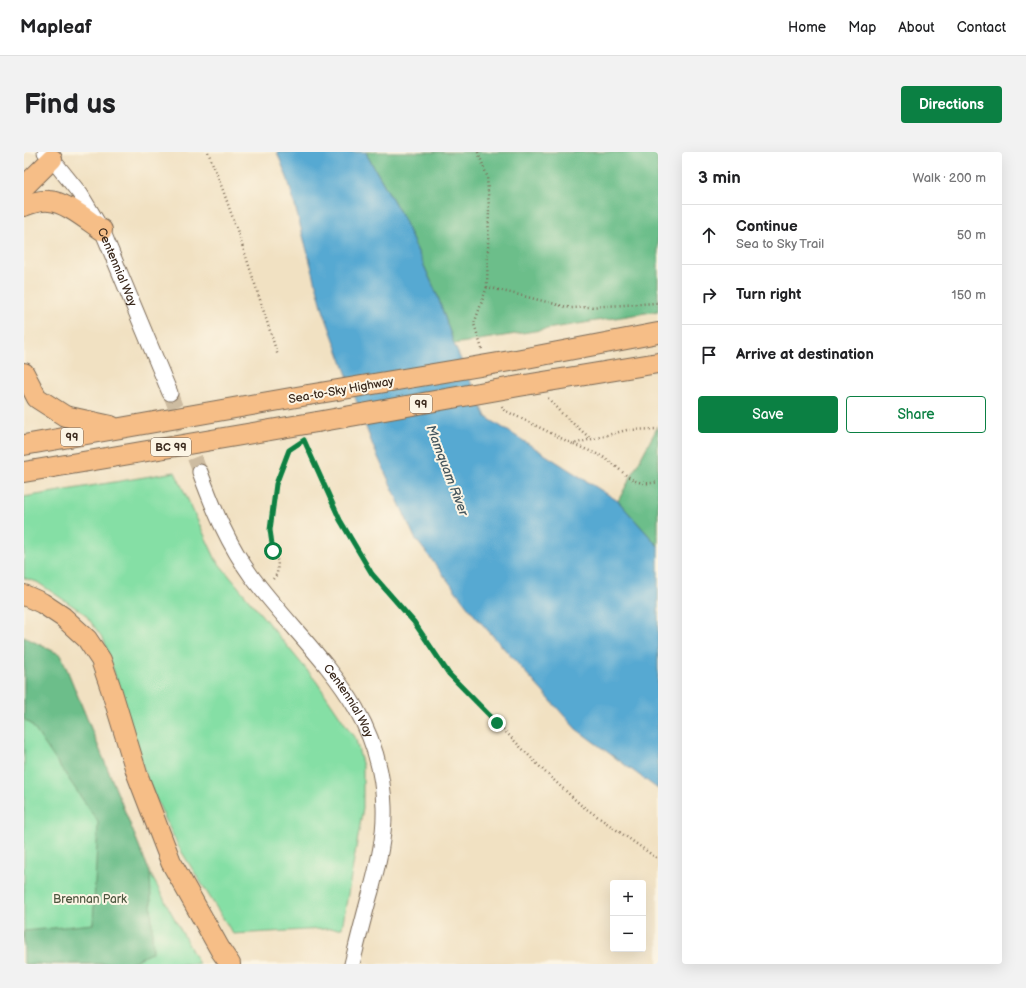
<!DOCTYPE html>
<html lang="en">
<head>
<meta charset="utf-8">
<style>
  body { margin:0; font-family:"Balsamiq Sans",sans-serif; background:#f2f2f2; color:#202124 }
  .controls { position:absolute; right:12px; bottom:12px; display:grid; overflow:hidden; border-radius:4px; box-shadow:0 4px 16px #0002 }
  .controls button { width:36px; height:36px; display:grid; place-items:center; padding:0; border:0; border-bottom:1px solid #e0e0e0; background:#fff; color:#202124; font:20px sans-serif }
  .stop { position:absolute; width:12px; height:12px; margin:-9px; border:3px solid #0b8043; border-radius:50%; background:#fff }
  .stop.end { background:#0b8043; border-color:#fff; box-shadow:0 1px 4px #0008 }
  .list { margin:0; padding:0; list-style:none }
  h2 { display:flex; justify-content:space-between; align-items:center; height:52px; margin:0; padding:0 16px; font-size:17px }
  h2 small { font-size:13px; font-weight:400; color:#757577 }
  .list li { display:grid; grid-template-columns:26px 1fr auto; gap:12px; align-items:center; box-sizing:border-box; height:60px; padding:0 16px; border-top:1px solid #e0e0e0 }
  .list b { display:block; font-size:15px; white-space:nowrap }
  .list p { margin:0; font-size:13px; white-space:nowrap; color:#757577 }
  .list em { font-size:13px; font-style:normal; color:#757577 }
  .actions { display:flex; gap:8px; padding:12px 16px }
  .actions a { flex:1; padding:9px 0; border:1px solid #0b8043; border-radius:4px; text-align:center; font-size:14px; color:#0b8043 }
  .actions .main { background:#0b8043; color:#fff }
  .icon { flex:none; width:22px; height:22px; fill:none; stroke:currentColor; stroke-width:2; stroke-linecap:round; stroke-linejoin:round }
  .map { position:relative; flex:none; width:634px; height:812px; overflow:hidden; border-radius:4px }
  header { display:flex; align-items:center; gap:24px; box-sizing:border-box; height:56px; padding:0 20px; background:#fff; border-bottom:1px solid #e0e0e0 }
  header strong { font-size:19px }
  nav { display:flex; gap:22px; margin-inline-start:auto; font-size:14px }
  .intro { display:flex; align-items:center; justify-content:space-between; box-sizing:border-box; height:96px; padding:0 24px }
  h1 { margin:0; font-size:28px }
  .button { padding:10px 18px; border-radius:4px; background:#0b8043; color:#fff; font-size:14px; font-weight:700 }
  main { display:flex; gap:24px; padding:0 24px }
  aside { flex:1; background:#fff; border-radius:4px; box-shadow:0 4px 16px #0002 }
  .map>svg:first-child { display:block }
  .green { fill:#85dfa5; stroke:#608462 }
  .forest { fill:#6cbe8a; stroke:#547454 }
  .water { fill:#57a9d2; stroke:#496a78 }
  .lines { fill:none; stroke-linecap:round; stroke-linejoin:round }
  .tertiary-tunnel { stroke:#cdbca1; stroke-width:15; stroke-dasharray:15 8; stroke-linecap:butt }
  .tertiary-casing { stroke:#7b6a57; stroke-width:17 }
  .trunk-casing { stroke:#7b6a57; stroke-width:22 }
  .path { stroke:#7b6a57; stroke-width:2.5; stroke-dasharray:1 3; stroke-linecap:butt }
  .tertiary { stroke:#fff; stroke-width:15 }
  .trunk { stroke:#f6be87; stroke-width:20 }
  .trunk-bridge-casing { stroke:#7b6a57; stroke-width:22; stroke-linecap:butt }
  .trunk-bridge { stroke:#f6be87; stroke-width:20 }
  .route { stroke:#0b8043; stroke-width:5 }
  .labels { text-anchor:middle; stroke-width:4; stroke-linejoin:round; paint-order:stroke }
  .shield { fill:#fcf5e5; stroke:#75675a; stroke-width:1 }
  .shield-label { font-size:11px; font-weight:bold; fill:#3b2a1e }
  .street-label { font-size:12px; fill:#3b2a1e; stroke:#fcf5e5 }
  .park-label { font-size:12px; fill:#4e5740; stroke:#fcf5e5 }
  .water-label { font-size:13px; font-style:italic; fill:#45565d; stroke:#fcf5e5 }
</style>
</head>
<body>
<header>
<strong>Mapleaf</strong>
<nav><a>Home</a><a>Map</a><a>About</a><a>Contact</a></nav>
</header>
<div class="intro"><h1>Find us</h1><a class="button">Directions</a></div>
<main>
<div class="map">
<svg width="634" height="812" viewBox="0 0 634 812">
  <rect width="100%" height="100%" fill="#fcf5e5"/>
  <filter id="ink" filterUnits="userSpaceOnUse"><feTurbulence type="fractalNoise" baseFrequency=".025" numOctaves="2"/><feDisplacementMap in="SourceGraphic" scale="8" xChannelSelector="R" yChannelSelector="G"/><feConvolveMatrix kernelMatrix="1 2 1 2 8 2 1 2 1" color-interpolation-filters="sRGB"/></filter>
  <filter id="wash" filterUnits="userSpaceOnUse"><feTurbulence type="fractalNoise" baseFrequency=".012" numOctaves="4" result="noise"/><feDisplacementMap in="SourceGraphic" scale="16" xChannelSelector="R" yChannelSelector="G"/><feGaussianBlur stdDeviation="0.9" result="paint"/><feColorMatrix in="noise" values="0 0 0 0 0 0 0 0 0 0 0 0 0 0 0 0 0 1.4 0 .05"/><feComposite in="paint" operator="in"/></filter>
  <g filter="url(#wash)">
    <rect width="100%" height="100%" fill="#f1e1c2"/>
    <g class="green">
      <polygon points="151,320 192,408 292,529 332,588 339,615 339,656 318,776 209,782 154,694 123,628 80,488 61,462 13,430 0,426 0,345"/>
      <polygon points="0,485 37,503 126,721 175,812 0,812"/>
    </g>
    <g class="forest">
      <polygon points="342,0 634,0 634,159 430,192 414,145 377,62 344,5"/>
      <polygon points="634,274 634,394 594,349"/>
      <polygon points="0,485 37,503 126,721 129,800 104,812 0,812 0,779 69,772 74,670 7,572 0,567"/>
    </g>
    <polygon class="water" points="253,0 342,0 344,5 377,62 414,145 430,192 462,265 594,349 634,394 634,637 552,577 451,464 391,386 349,294 299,158 264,28"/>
  </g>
  <g filter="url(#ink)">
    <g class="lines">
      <polyline class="tertiary-tunnel" points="146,241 176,320"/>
      <g class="tertiary-casing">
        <g id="tertiary">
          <path id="s1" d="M21,0L28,7L57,43L78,78L146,241"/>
          <path id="s2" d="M176,320C190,358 204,392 228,425C286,502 357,551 360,655C361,684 354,712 347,739C340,763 334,788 328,812"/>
        </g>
      </g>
      <g class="trunk-casing">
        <g id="trunk">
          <polyline points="0,35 28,7"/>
          <path d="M0,54C8,51 16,48 25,49C42,50 64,69 78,78"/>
          <polyline points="492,208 634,181"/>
          <polyline points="0,221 13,246 41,264 87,274"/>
          <polyline points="501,233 634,211"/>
          <polyline points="0,293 284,243"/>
          <polyline points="0,320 293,270"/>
          <polyline points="0,443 18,451 39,465 63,487 77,508 87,537 113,622 147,710 197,799 206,812"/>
        </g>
      </g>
      <g class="path">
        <path d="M184,0C211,66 232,136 254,204"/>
        <polyline points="454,0 463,24 465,57 463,135 547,156 634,151"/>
        <polyline points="458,197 450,172 463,135"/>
        <polyline points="524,246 536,260 567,287"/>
        <polyline points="478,254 480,258 549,292 603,278 634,277"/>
        <polyline points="281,290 316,368 348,422 390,470 425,522 521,620 557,653 634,707"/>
        <path d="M550,292C559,297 570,300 579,305C600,317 605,336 634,330"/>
        <polyline points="249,427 253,422 254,410 249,399 246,378 252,332 265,298 274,292"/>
      </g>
      <use href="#tertiary" class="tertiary"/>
      <use href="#trunk" class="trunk"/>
      <g class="trunk-bridge-casing">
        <g id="trunk-bridge">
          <polyline points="284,243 492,208"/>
          <polyline points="293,270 501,233"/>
        </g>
      </g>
      <use href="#trunk-bridge" class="trunk-bridge"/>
    </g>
  </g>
  <g class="lines" filter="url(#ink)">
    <polyline class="route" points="249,399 246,378 252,332 265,298 280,288 316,368 348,422 390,470 425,522 473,571"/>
  </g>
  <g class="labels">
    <g class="shield">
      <rect x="386" y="243" width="22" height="18" rx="3"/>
      <rect x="37" y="276" width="22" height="18" rx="3"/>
      <rect x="127" y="286" width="40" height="18" rx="3"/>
    </g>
    <g class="shield-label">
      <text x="397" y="256">99</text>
      <text x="48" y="289">99</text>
      <text x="147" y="299">BC 99</text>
    </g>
    <g class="street-label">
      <text dy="4" stroke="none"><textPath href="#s1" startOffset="137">Centennial Way</textPath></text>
      <text transform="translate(317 238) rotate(-10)" y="4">Sea-to-Sky Highway</text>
      <text dy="4" stroke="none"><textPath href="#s2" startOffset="275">Centennial Way</textPath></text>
    </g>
    <g class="park-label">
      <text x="66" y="751">Brennan Park</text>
    </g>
    <g class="water-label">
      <text transform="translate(424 318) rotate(69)" y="5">Mamquam River</text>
    </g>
  </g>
</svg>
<div class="controls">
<button>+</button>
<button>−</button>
</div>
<div class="stop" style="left:249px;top:399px"></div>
<div class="stop end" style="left:473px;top:571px"></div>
</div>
<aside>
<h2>3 min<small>Walk · 200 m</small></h2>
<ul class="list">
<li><svg class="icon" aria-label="ahead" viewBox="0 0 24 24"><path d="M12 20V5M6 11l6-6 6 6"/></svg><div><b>Continue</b><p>Sea to Sky Trail</p></div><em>50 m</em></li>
<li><svg class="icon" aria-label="right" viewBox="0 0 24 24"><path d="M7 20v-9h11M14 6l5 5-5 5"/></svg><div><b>Turn right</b></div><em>150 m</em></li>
<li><svg class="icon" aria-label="arrive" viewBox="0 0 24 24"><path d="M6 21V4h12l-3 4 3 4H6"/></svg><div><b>Arrive at destination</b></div></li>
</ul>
<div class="actions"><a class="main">Save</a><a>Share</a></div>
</aside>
</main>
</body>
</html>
